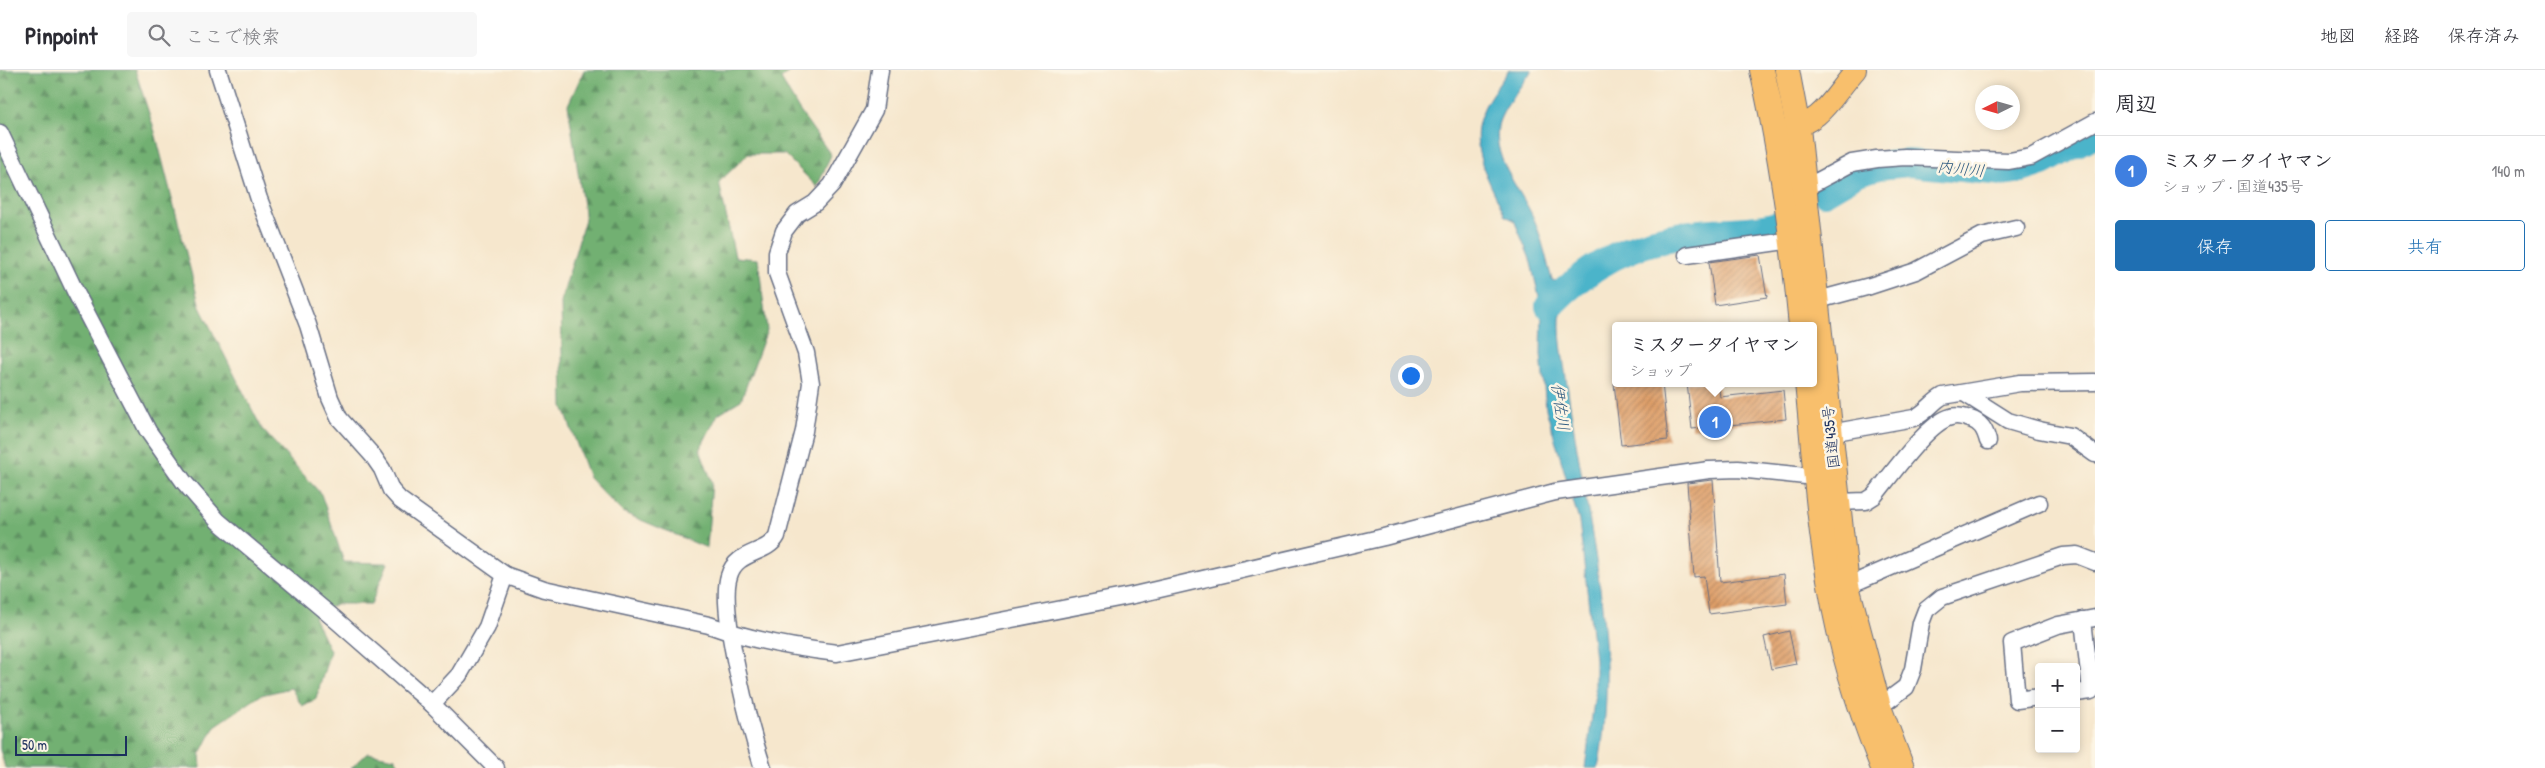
<!DOCTYPE html>
<html lang="ja">
<head>
<meta charset="utf-8">
<style>
  body { margin:0; font-family:"Patrick Hand","Klee One",sans-serif; background:#f7f7f7; color:#2b2b33 }
  .controls { position:absolute; right:15px; bottom:15px; display:grid; overflow:hidden; border-radius:5px; box-shadow:0 2px 8px #0003 }
  .controls button { width:45px; height:45px; display:grid; place-items:center; padding:0; border:0; border-bottom:1px solid #e1e1e2; background:#fff; color:#2b2b33; font:25px sans-serif }
  .compass { position:absolute; left:1975px; top:15px; width:45px; height:45px; border-radius:50%; background:#fff; box-shadow:0 2px 8px #0003; rotate:265deg }
  .scale { position:absolute; left:15px; bottom:12px; width:112px; box-sizing:border-box; padding-left:5px; border:2px solid #1b2f5e; border-top:0; font-size:14px; line-height:18px; white-space:nowrap; color:#1b2f5e; -webkit-text-stroke:4px #fcf5e5; paint-order:stroke }
  .you { position:absolute; left:1410px; top:305px; width:18px; height:18px; margin:-12px; border:4px solid #fff; border-radius:50%; background:#1a73e8; box-shadow:0 0 0 8px #1a73e833 }
  .badge { display:grid; place-items:center; width:32px; height:32px; border-radius:50%; background:#1f6fb2; color:#fff; font-size:16px; font-weight:700 }
  .pin { position:absolute; translate:-50% -50%; border:2px solid #fff; box-shadow:0 1px 5px #0006 }
  .popup { position:absolute; left:1612px; top:252px; width:205px; height:65px; box-sizing:border-box; display:grid; place-content:center; border-radius:5px; background:#fff; filter:drop-shadow(0 1px 4px #0005); font-size:16px; white-space:nowrap; color:#7c7c81 }
  .popup b { font-size:19px; color:#2b2b33 }
  .popup::after { content:''; position:absolute; left:50%; top:100%; margin-left:-10px; border:10px solid transparent; border-top-color:#fff }
  .list { margin:0; padding:0; list-style:none }
  h2 { display:flex; justify-content:space-between; align-items:center; height:65px; margin:0; padding:0 20px; font-size:21px }
  h2 small { font-size:16px; font-weight:400; color:#7c7c81 }
  .list li { display:grid; grid-template-columns:32px 1fr auto; gap:15px; align-items:center; box-sizing:border-box; height:70px; padding:0 20px; border-top:1px solid #e1e1e2 }
  .list b { display:block; font-size:19px; white-space:nowrap }
  .list p { margin:0; font-size:16px; white-space:nowrap; color:#7c7c81 }
  .list em { font-size:16px; font-style:normal; color:#7c7c81 }
  .actions { display:flex; gap:10px; padding:15px 20px }
  .actions a { flex:1; padding:11px 0; border:1px solid #1f6fb2; border-radius:5px; text-align:center; font-size:18px; color:#1f6fb2 }
  .actions .main { background:#1f6fb2; color:#fff }
  .icon { flex:none; width:28px; height:28px; fill:none; stroke:currentColor; stroke-width:2; stroke-linecap:round; stroke-linejoin:round }
  .map { position:relative; flex:none; width:2095px; height:698px; overflow:hidden }
  header { display:flex; align-items:center; gap:30px; box-sizing:border-box; height:70px; padding:0 25px; background:#fff; border-bottom:1px solid #e1e1e2 }
  header strong { font-size:24px }
  nav { display:flex; gap:28px; margin-inline-start:auto; font-size:18px }
  .search { width:350px; height:45px; background:#f7f7f7; display:flex; align-items:center; gap:12px; box-sizing:border-box; padding:0 18px; border-radius:5px; color:#7c7c81; font-size:19px }
  main { display:flex }
  aside { flex:1; background:#fff }
  .map>svg:first-child { display:block }
  .forest { fill:url(#forest-firs); stroke:#467068 }
  .water { fill:#4cb4ca; stroke:#347294 }
  .lines { fill:none; stroke-linecap:round; stroke-linejoin:round }
  .river { stroke:#4cb4ca; stroke-width:28 }
  .building { fill:url(#building-hatch) }
  .minor-casing { stroke:#686f85; stroke-width:19 }
  .major-casing { stroke:#686f85; stroke-width:22 }
  .highway-casing { stroke:#686f85; stroke-width:26 }
  .minor { stroke:#fff; stroke-width:16 }
  .major { stroke:#f8bf6c; stroke-width:20 }
  .highway { stroke:#f8bf6c; stroke-width:24 }
  .labels { text-anchor:middle; stroke-width:5; stroke-linejoin:round; paint-order:stroke }
  .street-label { font-size:15px; fill:#1b2f5e; stroke:#fcf5e5 }
  .water-label { font-size:16px; font-style:italic; fill:#2a577e; stroke:#fcf5e5 }
</style>
</head>
<body>
<header>
<strong>Pinpoint</strong>
<div class="search"><svg class="icon" aria-label="search" viewBox="0 0 24 24"><circle cx="10" cy="10" r="6"/><path d="M15 15l6 6"/></svg>ここで検索</div>
<nav><a>地図</a><a>経路</a><a>保存済み</a></nav>
</header>
<main>
<div class="map">
<svg width="2095" height="698" viewBox="0 0 2095 698">
  <defs>
    <pattern id="forest-firs" width="22" height="20" patternUnits="userSpaceOnUse" patternTransform="scale(1.25)"><rect width="22" height="20" fill="#72b072"/><path d="M5 1l3.5 6h-7zM16 11l3.5 6h-7z" fill="#5d9061"/></pattern>
    <pattern id="building-hatch" width="6" height="6" patternUnits="userSpaceOnUse" patternTransform="scale(1.25)"><rect width="6" height="6" fill="#de9e68"/><path d="M-1 1l2-2M0 6l6-6M5 7l2-2" fill="none" stroke="#b38159"/></pattern>
  </defs>
  <rect width="100%" height="100%" fill="#fcf5e5"/>
  <filter id="ink" filterUnits="userSpaceOnUse"><feTurbulence type="fractalNoise" baseFrequency=".02" numOctaves="2"/><feDisplacementMap in="SourceGraphic" scale="10" xChannelSelector="R" yChannelSelector="G"/><feConvolveMatrix kernelMatrix="1 2 1 2 8 2 1 2 1" color-interpolation-filters="sRGB"/></filter>
  <filter id="wash" filterUnits="userSpaceOnUse"><feTurbulence type="fractalNoise" baseFrequency=".0096" numOctaves="4" result="noise"/><feDisplacementMap in="SourceGraphic" scale="20" xChannelSelector="R" yChannelSelector="G"/><feGaussianBlur stdDeviation="1.12" result="paint"/><feColorMatrix in="noise" values="0 0 0 0 0 0 0 0 0 0 0 0 0 0 0 0 0 1.4 0 .05"/><feComposite in="paint" operator="in"/></filter>
  <g filter="url(#wash)">
    <rect width="100%" height="100%" fill="#f6e7cd"/>
    <g class="forest">
      <polygon points="0,0 135,0 155,62 200,237 262,359 321,424 344,492 388,493 371,534 336,534 314,547 330,581 316,629 302,636 291,618 261,625 215,656 200,685 201,698 5,698 0,679"/>
      <polygon points="584,0 791,0 781,9 799,40 831,85 817,117 784,84 748,84 719,112 735,187 758,189 767,260 741,330 718,344 700,379 712,412 707,478 622,442 589,408 563,336 561,231 585,149 568,35"/>
      <polygon points="368,683 395,688 401,698 351,698"/>
    </g>
    <path class="water" d="M1509,0H1532C1523,14 1501,40 1498,56C1492,92 1524,122 1536,154C1543,172 1547,192 1552,210L1563,213C1564,218 1567,226 1566,232C1565,238 1560,243 1560,249C1559,272 1565,298 1568,321C1585,444 1623,574 1598,698H1585L1595,624V589L1579,451L1546,339L1541,284L1542,239L1530,189L1514,150L1505,146C1491,113 1467,79 1482,43C1488,27 1500,13 1509,0Z"/>
    <g class="lines">
      <g class="river">
        <polyline points="1824,122 1858,102 1878,96 1909,93 2003,102 2022,99 2043,92 2095,63"/>
        <path d="M1549,236C1590,194 1633,171 1692,164C1725,159 1754,164 1786,152"/>
      </g>
    </g>
    <g id="blocks">
      <g class="building">
        <polygon points="1760,185 1767,227 1715,235 1709,192"/>
        <polygon points="1614,313 1662,313 1668,370 1621,375"/>
        <polygon points="1687,313 1718,313 1720,327 1783,320 1786,349 1692,359"/>
        <polygon points="1713,410 1720,512 1784,504 1787,534 1709,544 1704,506 1694,507 1687,413"/>
        <polygon points="1789,561 1796,594 1771,599 1764,567"/>
      </g>
    </g>
  </g>
  <g filter="url(#ink)">
    <use href="#blocks" fill-opacity="0" stroke="#686f85" stroke-width="1"/>
    <g class="lines">
      <g class="minor-casing">
        <g id="minor">
          <polyline points="218,0 259,129 308,255 330,328 339,348 373,386 382,399 391,420 400,430 505,505"/>
          <polyline points="0,63 75,221 148,361 184,412 218,451 336,550 432,634 496,698"/>
          <polyline points="1805,118 1852,93 1877,89 1905,87 2009,91 2031,87 2095,52"/>
          <polyline points="1687,185 1793,170"/>
          <polyline points="1818,230 1870,216 1916,201 1982,166 2016,158"/>
          <polyline points="1964,323 2008,351 2039,360 2070,366 2095,384"/>
          <path d="M1830,363L1914,348C1926,343 1932,332 1943,326L2020,313L2095,312"/>
          <path d="M1837,432L1866,431L1874,426C1890,407 1928,352 1951,347C1956,345 1964,347 1970,349C1981,352 1985,360 1988,371"/>
          <polyline points="1847,516 2039,433"/>
          <polyline points="2076,623 2091,621 2083,550"/>
          <polyline points="2039,627 2017,630 2012,573 2058,555 2095,548"/>
          <path d="M432,634L459,605L487,557L505,505L544,519L709,555C750,570 793,578 837,583L1134,525L1384,467L1555,422L1709,400L1738,399L1824,408"/>
          <polyline points="1879,637 1906,617 1913,599 1921,553 1926,540 1942,527 2063,486 2077,485 2095,492"/>
          <path d="M763,698C751,662 718,539 729,506C736,480 767,485 777,466L804,361L811,313L806,283L777,203V182L784,161L797,144L815,133L832,115L874,40L880,0"/>
        </g>
      </g>
      <g class="major-casing">
        <path id="major" d="M1783,61C1823,53 1831,28 1856,0"/>
      </g>
      <g class="highway-casing">
        <g id="highway">
          <path d="M1762,0C1781,85 1793,169 1801,256"/>
          <polyline points="1787,0 1798,58 1847,516 1879,637 1902,698"/>
          <path d="M1807,313C1814,382 1818,452 1831,520C1841,581 1860,641 1883,698"/>
        </g>
      </g>
      <use href="#minor" class="minor"/>
      <use href="#major" class="major"/>
      <use href="#highway" class="highway"/>
    </g>
  </g>
  <g class="labels">
    <g class="street-label">
      <text transform="translate(1831 367) rotate(-96)" y="5">国道435号</text>
    </g>
    <g class="water-label">
      <text transform="translate(1961 98) rotate(6)" y="6">内川川</text>
      <text transform="translate(1561 337) rotate(82)" y="6">伊佐川</text>
    </g>
  </g>
</svg>
<div class="controls">
<button>+</button>
<button>−</button>
</div>
<svg class="compass" viewBox="-18 -18 36 36"><path d="M0-13l5 13h-10z" fill="#e53935"/><path d="M0 13l5-13h-10z" fill="#7c7c81"/></svg>
<div class="scale">50 m</div>
<div class="you"></div>
<div class="pin badge" style="left:1715px;top:352px;background:#3f7fe0">1</div>
<div class="popup"><b>ミスタータイヤマン</b>ショップ</div>
</div>
<aside>
<h2>周辺<small></small></h2>
<ul class="list">
<li><span class="badge" style="background:#3f7fe0">1</span><div><b>ミスタータイヤマン</b><p>ショップ · 国道435号</p></div><em>140 m</em></li>
</ul>
<div class="actions"><a class="main">保存</a><a>共有</a></div>
</aside>
</main>
</body>
</html>
